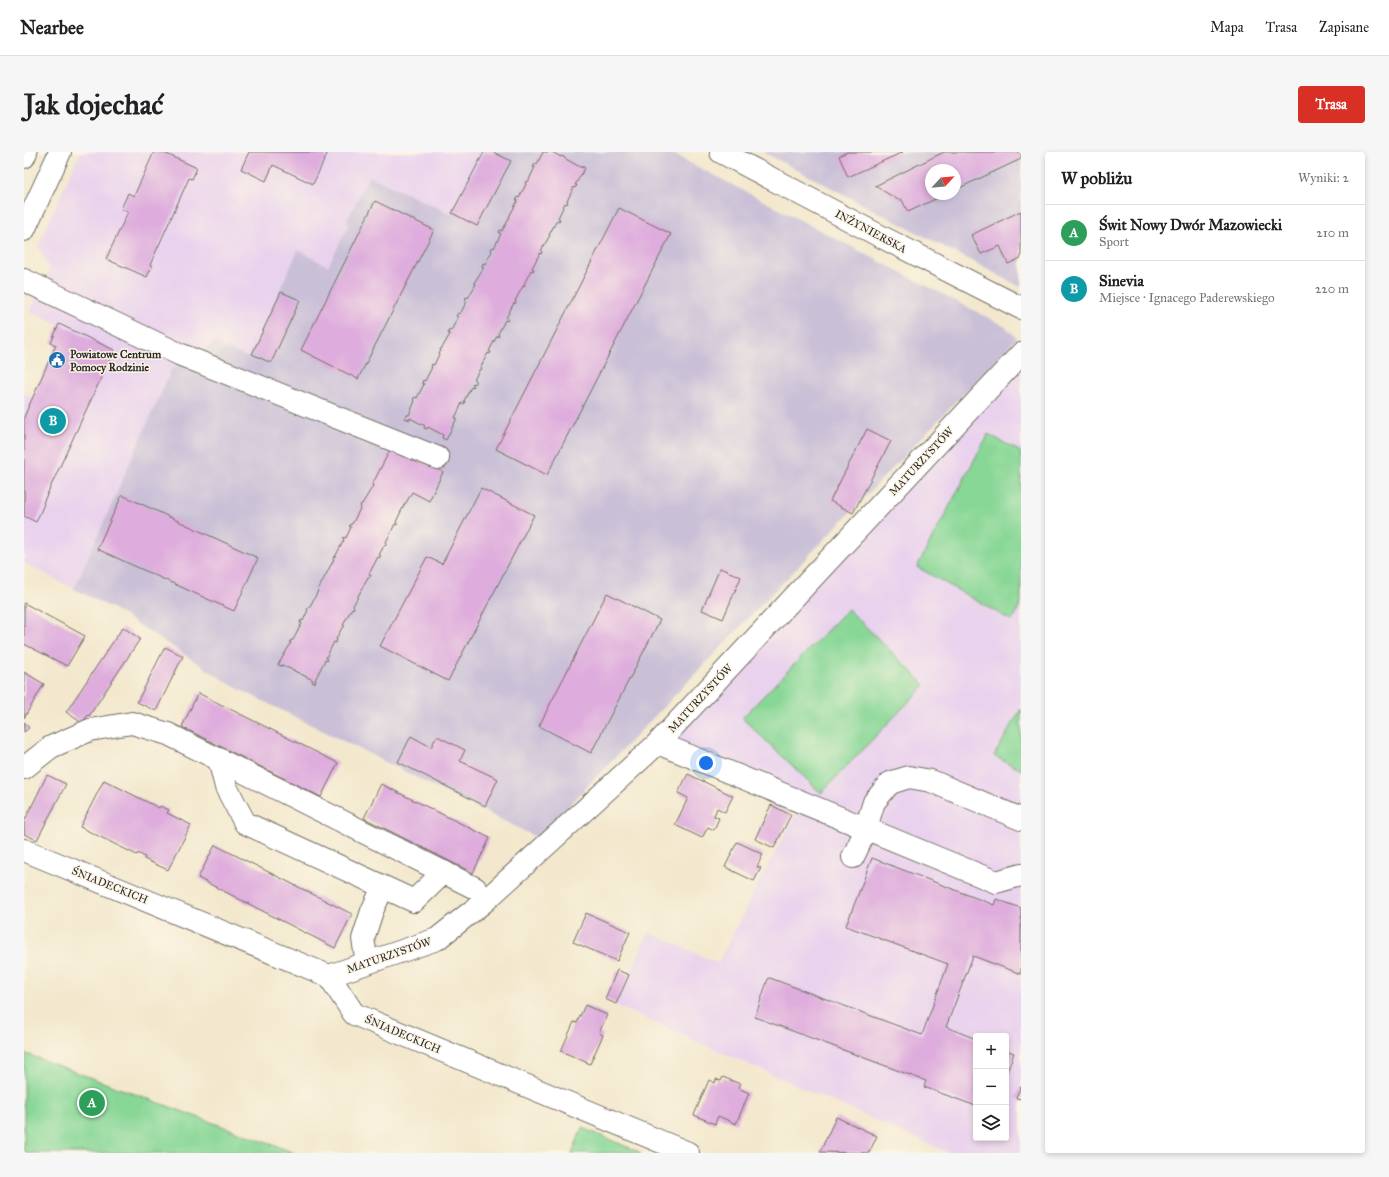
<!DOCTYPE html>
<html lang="pl">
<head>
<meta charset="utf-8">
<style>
  body { margin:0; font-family:"IM FELL Great Primer",serif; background:#f6f6f6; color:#202124 }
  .controls { position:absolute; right:12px; bottom:12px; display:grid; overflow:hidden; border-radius:4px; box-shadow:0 2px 6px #0003 }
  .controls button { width:36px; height:36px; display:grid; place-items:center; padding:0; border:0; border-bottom:1px solid #e0e0e0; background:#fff; color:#202124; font:20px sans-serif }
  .compass { position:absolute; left:901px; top:12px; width:36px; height:36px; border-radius:50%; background:#fff; box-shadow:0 2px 6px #0003; rotate:64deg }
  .you { position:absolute; left:682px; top:611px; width:14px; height:14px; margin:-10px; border:3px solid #fff; border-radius:50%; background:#1a73e8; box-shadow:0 0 0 6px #1a73e833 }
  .badge { display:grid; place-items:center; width:26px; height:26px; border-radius:50%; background:#d93025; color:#fff; font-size:13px; font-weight:700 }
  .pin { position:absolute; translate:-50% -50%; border:2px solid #fff; box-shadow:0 1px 4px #0006 }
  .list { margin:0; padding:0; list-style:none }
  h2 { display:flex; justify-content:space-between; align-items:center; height:52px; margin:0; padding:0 16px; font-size:17px }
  h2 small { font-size:13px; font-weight:400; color:#757577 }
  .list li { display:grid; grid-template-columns:26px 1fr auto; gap:12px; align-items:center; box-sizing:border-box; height:56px; padding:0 16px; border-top:1px solid #e0e0e0 }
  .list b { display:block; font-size:15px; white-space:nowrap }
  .list p { margin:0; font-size:13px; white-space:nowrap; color:#757577 }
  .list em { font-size:13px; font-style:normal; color:#757577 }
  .icon { flex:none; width:22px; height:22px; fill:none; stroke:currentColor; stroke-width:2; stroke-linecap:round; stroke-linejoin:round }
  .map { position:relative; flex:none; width:997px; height:1001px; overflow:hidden; border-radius:4px }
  header { display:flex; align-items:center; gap:24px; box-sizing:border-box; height:56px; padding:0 20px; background:#fff; border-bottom:1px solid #e0e0e0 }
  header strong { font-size:19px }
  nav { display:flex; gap:22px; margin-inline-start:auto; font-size:14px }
  .intro { display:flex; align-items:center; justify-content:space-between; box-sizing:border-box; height:96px; padding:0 24px }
  h1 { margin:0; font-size:28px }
  .button { padding:10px 18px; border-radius:4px; background:#d93025; color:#fff; font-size:14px; font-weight:700 }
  main { display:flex; gap:24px; padding:0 24px }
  aside { flex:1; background:#fff; border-radius:4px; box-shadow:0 2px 6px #0003 }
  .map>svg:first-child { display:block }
  .built { fill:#e9d2ed; fill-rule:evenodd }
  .industrial { fill:#c9bfd7; fill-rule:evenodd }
  .green { fill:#88d796; stroke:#5a8160 }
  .building { fill:#deaddd }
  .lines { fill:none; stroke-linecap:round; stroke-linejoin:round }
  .minor-casing { stroke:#716d64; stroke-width:24 }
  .minor { stroke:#fff; stroke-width:22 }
  .labels { text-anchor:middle; stroke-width:3; stroke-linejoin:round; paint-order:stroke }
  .street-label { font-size:11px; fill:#2b2b2b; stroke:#fcf5e5 }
  .poi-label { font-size:11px; font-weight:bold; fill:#2b2b2b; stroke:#fcf5e5; text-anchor:start }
</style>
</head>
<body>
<header>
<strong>Nearbee</strong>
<nav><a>Mapa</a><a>Trasa</a><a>Zapisane</a></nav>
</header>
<div class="intro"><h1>Jak dojechać</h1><a class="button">Trasa</a></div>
<main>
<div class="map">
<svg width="997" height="1001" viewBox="0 0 997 1001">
  <rect width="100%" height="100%" fill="#fcf5e5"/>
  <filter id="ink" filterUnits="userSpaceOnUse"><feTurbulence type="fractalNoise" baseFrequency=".025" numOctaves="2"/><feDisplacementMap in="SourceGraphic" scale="8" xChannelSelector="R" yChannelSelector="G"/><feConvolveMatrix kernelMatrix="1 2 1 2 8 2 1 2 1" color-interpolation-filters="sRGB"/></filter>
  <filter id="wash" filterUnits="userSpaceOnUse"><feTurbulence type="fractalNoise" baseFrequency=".012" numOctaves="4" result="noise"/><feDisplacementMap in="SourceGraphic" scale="16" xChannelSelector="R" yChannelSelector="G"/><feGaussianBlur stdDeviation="0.9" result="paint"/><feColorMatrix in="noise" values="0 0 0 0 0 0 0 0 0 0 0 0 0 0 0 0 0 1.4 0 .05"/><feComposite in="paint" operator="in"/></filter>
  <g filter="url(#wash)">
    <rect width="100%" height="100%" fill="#f3e8cd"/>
    <g class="built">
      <polygon points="56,0 460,0 428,62 345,25 323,68 324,75 304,114 274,98 225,206 147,218 50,437 0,411 0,241 9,245 32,193 27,191 35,172 6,160 26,117 14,94"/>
      <path d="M997,211V1001H925L593,854L592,852L625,780L694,811L734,732L772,662L633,598ZM952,884H982V986H952Z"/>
    </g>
    <g class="industrial">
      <polygon points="459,0 645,0 982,175 993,186 514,686 209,534 90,457 50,437 147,218 191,191 225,206 274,98 304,114 324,75 323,68 345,24 427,62"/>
      <path d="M739,0H997V135ZM907,18H931V42H907Z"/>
    </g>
    <g class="green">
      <polygon points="964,282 997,300 997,452 988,469 893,415"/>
      <polygon points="824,457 901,533 797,641 718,566"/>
      <polygon points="997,557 997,618 970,604"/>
      <polygon points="0,901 271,1001 0,1001"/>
      <polygon points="558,976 618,1001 548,1001"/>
    </g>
    <g id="blocks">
      <g class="building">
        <polygon points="130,0 138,0 173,16 168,27 165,26 126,113 128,114 123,125 82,107 104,60 97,57 104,41 110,44"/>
        <polygon points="225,0 304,0 289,32 249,13 242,29 217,17"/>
        <polygon points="460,0 469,0 487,9 453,74 428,61"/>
        <polygon points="519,0 528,0 537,5 538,4 540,5 540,6 558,16 558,14 561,16 551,33 553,33 551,36 550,35 543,49 544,50 543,52 541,51 534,66 536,67 535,69 533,68 525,83 526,83 517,99 518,100 517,102 516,101 508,116 510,117 509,119 507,118 500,132 501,133 500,135 499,134 491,149 492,149 491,152 490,151 482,166 484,167 483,169 481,168 474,182 475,183 474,185 473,184 465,199 467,200 466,202 464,201 456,216 457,216 456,218 455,218 450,228 452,230 451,232 449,231 448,232 450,234 448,236 447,235 440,249 441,250 440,252 438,251 431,266 433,266 422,288 418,286 419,283 404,275 403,277 400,276 401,274 386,266 386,268 381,266 383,263 385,263 391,249 389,247 391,245 393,246 400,232 398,231 399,228 401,229 408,215 407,215 408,212 410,213 417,198 416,198 417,196 418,196 426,182 424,181 425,178 427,179 434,165 432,164 434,161 436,162 443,149 441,148 442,145 444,146 452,132 450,131 460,115 458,114 459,111 461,112 468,99 467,98 468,95 470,96 477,82 475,81 476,78 478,79 486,65 485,65 494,48 492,48 494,45 495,46 502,32 501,31 502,29 504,30 511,15 509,15 511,12 513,12"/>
        <polygon points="823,0 879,0 824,25 815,4"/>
        <polygon points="920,0 997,0 997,7 931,38 931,18 907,18 907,42 922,42 884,60 877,46 876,49 851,34"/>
        <polygon points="351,49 410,78 334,227 277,198"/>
        <polygon points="595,56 647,82 523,323 472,297"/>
        <polygon points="997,59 997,106 984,112 976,94 957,102 947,83"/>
        <polygon points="257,140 276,148 247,211 228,202"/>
        <polygon points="35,172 90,198 19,351 20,352 12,370 0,364 0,265 32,193 27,191"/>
        <polygon points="843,277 867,289 829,361 806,349"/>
        <polygon points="368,294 419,320 405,349 388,340 382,351 381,351 372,370 373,371 373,373 371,372 362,390 363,391 362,393 361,392 355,403 357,404 355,406 354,405 345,422 347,423 346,425 344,425 329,454 330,455 329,457 328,456 319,473 321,474 319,476 318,476 312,487 313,487 312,491 310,490 302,506 304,507 303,509 301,508 291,528 292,528 291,531 288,530 289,528 258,513 258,514 254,513 267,491 266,490 267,488 269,488 278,471 276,471 277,468 279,469 284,458 283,457 284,455 285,456 294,439 293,438 294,436 295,436 310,407 309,407 310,404 311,405 320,388 319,387 320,385 322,386 327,375 325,374 327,372 328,372 337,355 336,354 337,352 338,352 349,334 348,333"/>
        <polygon points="457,336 510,363 424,529 356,494 403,405 418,412"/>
        <polygon points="98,343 234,406 210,459 73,397"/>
        <polygon points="696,416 717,425 699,467 678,458"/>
        <polygon points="583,441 636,468 567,601 515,574"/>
        <polygon points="0,451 61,484 43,514 0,492"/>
        <polygon points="99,475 116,487 65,564 64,563 58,571 42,560"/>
        <polygon points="141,495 159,504 132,559 113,550"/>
        <polygon points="0,520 20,532 0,566"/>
        <polygon points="174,541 314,611 297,645 158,575"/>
        <polygon points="0,570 5,576 0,580"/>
        <polygon points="387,584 407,595 413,584 441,598 436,609 474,627 461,654 374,610"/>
        <polygon points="664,622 709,644 701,660 693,656 690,664 695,666 690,678 684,675 678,686 651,673 664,646 654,641"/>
        <polygon points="23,623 42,632 13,688 0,682 0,670"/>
        <polygon points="80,628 135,656 136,654 145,658 143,661 167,673 144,718 120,707 121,705 114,701 113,703 56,675"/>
        <polygon points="357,632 466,686 449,721 340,666"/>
        <polygon points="747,653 767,663 750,696 731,687"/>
        <polygon points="713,690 739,702 733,715 737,716 730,729 701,715"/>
        <polygon points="191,693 328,762 311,796 174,726"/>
        <polygon points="848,706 970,753 972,747 997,756 997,822 949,804 922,875 952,887 952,954 900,935 902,929 731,865 744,827 746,826 898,883 924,812 822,774"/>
        <polygon points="562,761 606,780 593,809 549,790"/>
        <polygon points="593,818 605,823 592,852 581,847"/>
        <polygon points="561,853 583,863 575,881 579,883 566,912 537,899 550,870 553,871"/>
        <polygon points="982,898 990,901 982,923"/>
        <polygon points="699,925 716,932 714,936 725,941 712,972 694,964 691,972 670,963 685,928 691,931 692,927 697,929"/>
        <polygon points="997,934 997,947 992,946"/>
        <polygon points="812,965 853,984 845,1001 796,1000"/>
      </g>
    </g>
  </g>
  <g filter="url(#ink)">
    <use href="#blocks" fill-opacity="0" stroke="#716d64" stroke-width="1"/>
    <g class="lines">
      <g class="minor-casing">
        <g id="minor">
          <polyline points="697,0 854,83 997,156"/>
          <polyline points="0,5 2,0"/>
          <polyline points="0,78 36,0"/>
          <polyline points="0,128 155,202 414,306"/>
          <polyline points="634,591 972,730 997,723"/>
          <polyline points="195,607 202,635 221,671 390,749 420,720"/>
          <polyline points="0,616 27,595 66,578 108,571 144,582 451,736"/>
          <polyline points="0,698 305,824 330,862 664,1001"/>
          <polyline points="829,705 840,682 850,650 866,631 885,625 907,629 997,667"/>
          <polyline points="343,811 339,787 348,759 359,735"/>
          <polyline points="305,824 413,787 461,749 634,591 997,202"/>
        </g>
      </g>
      <use href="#minor" class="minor"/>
    </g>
  </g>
  <defs>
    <g id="civic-disc" transform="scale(0.9)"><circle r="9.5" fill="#1f6fb2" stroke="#fcf5e5"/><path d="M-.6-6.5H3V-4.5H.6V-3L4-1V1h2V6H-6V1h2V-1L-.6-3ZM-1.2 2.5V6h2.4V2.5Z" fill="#fff"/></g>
  </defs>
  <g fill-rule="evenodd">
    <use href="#civic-disc" x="33" y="208"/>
  </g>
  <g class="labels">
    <g class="street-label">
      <text transform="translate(847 79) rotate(28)" y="4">INŻYNIERSKA</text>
      <text transform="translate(897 309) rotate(-47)" y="4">MATURZYSTÓW</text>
      <text transform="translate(676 546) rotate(-47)" y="4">MATURZYSTÓW</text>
      <text transform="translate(86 733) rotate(22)" y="4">ŚNIADECKICH</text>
      <text transform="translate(365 803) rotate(-19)" y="4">MATURZYSTÓW</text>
      <text transform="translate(379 882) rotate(23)" y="4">ŚNIADECKICH</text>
    </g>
    <g class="poi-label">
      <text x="46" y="206">Powiatowe Centrum<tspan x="46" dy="13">Pomocy Rodzinie</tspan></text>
    </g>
  </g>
</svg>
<div class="controls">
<button>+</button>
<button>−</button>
<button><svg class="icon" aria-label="layers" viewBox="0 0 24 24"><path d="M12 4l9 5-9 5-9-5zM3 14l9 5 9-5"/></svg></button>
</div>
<svg class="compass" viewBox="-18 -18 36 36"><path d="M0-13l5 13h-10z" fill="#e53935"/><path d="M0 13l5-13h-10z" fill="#757577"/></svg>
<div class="you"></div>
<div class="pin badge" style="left:68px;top:951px;background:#2e9e5b">A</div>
<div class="pin badge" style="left:29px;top:269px;background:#0f9aa8">B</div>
</div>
<aside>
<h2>W pobliżu<small>Wyniki: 2</small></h2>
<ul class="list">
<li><span class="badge" style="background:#2e9e5b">A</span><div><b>Świt Nowy Dwór Mazowiecki</b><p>Sport</p></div><em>210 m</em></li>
<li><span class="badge" style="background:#0f9aa8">B</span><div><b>Sinevia</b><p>Miejsce · Ignacego Paderewskiego</p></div><em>220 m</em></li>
</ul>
</aside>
</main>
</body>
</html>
